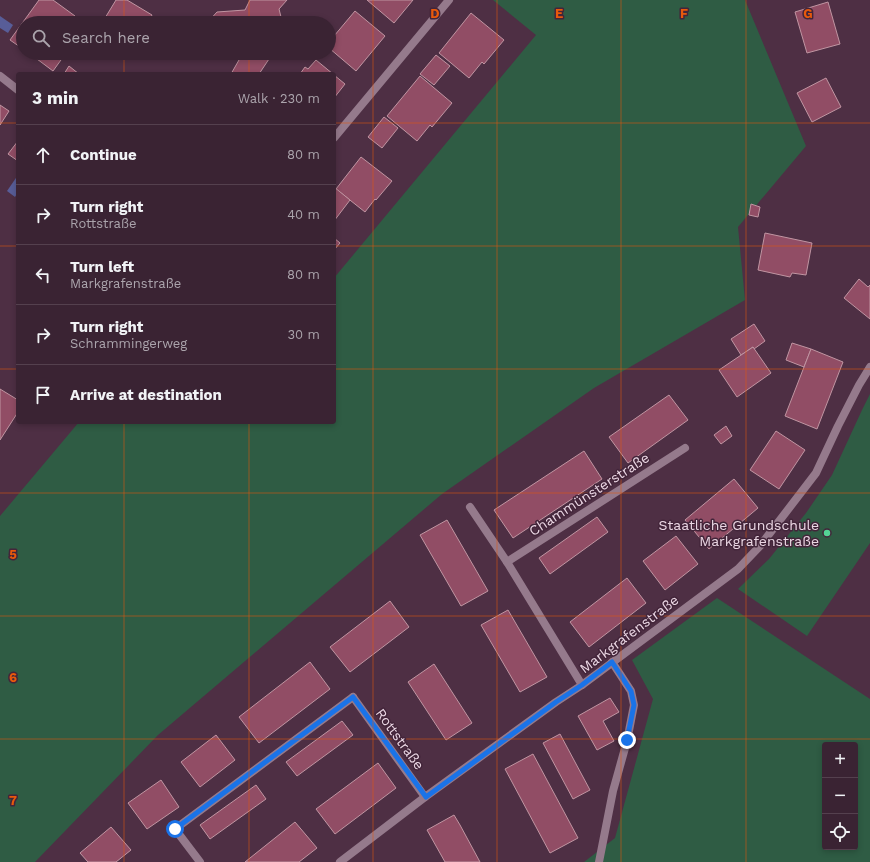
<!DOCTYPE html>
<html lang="en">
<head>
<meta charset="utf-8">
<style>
  body { margin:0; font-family:"Work Sans",sans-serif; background:#412b3b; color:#f1f3f6 }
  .controls { position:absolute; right:12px; bottom:12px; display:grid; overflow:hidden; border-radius:4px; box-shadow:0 2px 6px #0003 }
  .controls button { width:36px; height:36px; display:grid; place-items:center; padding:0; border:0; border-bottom:1px solid #54404e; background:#3a2333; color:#f1f3f6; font:20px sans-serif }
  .stop { position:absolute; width:12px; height:12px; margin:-9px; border:3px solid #1a73e8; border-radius:50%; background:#fff }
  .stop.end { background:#1a73e8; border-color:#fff; box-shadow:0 1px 4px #0008 }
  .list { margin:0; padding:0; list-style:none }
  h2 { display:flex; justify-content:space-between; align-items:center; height:52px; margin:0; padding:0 16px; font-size:17px }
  h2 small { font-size:13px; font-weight:400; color:#aba4ac }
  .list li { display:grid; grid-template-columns:26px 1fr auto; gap:12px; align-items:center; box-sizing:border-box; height:60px; padding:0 16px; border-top:1px solid #54404e }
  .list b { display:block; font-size:15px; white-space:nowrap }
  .list p { margin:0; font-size:13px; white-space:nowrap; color:#aba4ac }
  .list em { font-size:13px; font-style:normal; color:#aba4ac }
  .icon { flex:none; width:22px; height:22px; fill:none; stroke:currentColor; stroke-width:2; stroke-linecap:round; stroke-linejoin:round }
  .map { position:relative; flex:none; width:870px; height:862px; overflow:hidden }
  .search { position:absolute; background:#3a2333; box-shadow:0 2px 6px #0003; left:16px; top:16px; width:320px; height:44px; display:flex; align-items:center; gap:10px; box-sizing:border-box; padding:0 14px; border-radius:22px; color:#aba4ac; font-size:15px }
  .panel { position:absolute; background:#3a2333; box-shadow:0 2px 6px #0003; left:16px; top:72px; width:320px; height:352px; border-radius:4px }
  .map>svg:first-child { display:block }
  .green { fill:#2f5c44; fill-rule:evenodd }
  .water { fill:#585d98 }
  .building { fill:#914d65; stroke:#c095a2 }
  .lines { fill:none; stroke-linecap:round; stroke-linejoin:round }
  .lane { stroke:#957a8c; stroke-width:8 }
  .street { stroke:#957a8c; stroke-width:8 }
  .route { stroke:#1a73e8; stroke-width:5 }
  .grid { fill:none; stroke:#e8590c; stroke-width:1; stroke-opacity:0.55 }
  .poi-dot { fill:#54d395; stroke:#43253a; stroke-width:1.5 }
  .labels { text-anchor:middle; stroke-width:3; stroke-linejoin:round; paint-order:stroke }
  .street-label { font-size:14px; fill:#ebd7e4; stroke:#43253a }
  .poi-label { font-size:14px; fill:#ebd7e4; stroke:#43253a; text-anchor:end }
  .grid-label { font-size:13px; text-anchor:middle; font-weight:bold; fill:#e8590c; stroke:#43253a; stroke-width:3; stroke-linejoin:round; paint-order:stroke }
</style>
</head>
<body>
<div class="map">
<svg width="870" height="862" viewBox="0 0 870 862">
  <rect width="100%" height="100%" fill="#4e2f44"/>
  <g class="green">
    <polygon points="493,0 745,0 806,146 738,227 745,300 594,388 442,494 158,735 35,862 0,862 0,516 79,422 334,422 334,278 536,35"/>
    <polygon points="870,394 870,543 807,636 738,589 769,559 806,513 832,475 862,410"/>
    <path d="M717,598L870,699V862H584L615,838L653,699L632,660ZM825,745H855V847H825Z"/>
  </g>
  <g class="water">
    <polygon points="0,16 13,25 8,33 0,28"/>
    <polygon points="18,175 18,192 15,197 7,191"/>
  </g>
  <g class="building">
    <polygon points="39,0 53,0 75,16 70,23 23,23 23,49 10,40"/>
    <polygon points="116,0 127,0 152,15 148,23 102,23"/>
    <polygon points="250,0 287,0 279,9 282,21 285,23 207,23 217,12 245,10"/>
    <polygon points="367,0 413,0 394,23"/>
    <polygon points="828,2 840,44 807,53 795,12"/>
    <polygon points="355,11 385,36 356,71 329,48 329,42"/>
    <polygon points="471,13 504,40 484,64 482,62 469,78 439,53"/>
    <polygon points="29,53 66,53 53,71"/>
    <polygon points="243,53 273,53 259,74 231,74"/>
    <polygon points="436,55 450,66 434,85 420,74"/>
    <polygon points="316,60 333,74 300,74 305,67 308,69"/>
    <polygon points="69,66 79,74 64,74"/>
    <polygon points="334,75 345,84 334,98"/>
    <polygon points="420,76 452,103 432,127 430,125 417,141 387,116"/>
    <polygon points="826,78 841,107 812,122 797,93"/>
    <polygon points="0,105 9,111 0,125"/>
    <polygon points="384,117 398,128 382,148 368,137"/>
    <polygon points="18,141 18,161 8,154"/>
    <polygon points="361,157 392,181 376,200 375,199 365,212 336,189"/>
    <polygon points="334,187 350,200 334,221"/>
    <polygon points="751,204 760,207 758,217 749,215"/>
    <polygon points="765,233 812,243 806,275 792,273 790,277 758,270"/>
    <polygon points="334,238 340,243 334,250"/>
    <polygon points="859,279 868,287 870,285 870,319 844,298"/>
    <polygon points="754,324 765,341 754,349 753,347 741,355 731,339"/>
    <polygon points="792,343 811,349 804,367 786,360"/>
    <polygon points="753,347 771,373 737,397 719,370"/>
    <polygon points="811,349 843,362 817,429 785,416"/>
    <polygon points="0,389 18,400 18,412 0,440"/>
    <polygon points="669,395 688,420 628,463 609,437"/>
    <polygon points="726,426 732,436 721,444 714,435"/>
    <polygon points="776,431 805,450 779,489 750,470"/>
    <polygon points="584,451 602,479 513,538 494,510"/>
    <polygon points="734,479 758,508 709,549 685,520"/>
    <polygon points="597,517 608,532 550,574 539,558"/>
    <polygon points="447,520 488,591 461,606 420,535"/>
    <polygon points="676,536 698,564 665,590 643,561"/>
    <polygon points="627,578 646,603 589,647 570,622"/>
    <polygon points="390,601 409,627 350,672 330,647"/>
    <polygon points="508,610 547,677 520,692 481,625"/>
    <polygon points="310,662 330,689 259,743 239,717"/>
    <polygon points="434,664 472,723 446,740 408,682"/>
    <polygon points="610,698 619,712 603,721 614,741 597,750 578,716"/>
    <polygon points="342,721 353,735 297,776 286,762"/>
    <polygon points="560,734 590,790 573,799 543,743"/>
    <polygon points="216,735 235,760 200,787 181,762"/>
    <polygon points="533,754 578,838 550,853 505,769"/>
    <polygon points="378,763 396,788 335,834 316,809"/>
    <polygon points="161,780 179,807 147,829 128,803"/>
    <polygon points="256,785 266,799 210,839 200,825"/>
    <polygon points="454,815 460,825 480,862 445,862 427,830"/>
    <polygon points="295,822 317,848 299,862 245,862"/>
    <polygon points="111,827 131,850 116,862 88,862 80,853"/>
  </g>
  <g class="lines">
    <polyline class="lane" points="175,829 353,697"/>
    <g class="street">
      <polyline points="0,76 18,90"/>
      <polyline points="334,138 449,0"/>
      <polyline points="470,507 507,562 582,685"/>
      <polyline points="507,562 685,448"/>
      <polyline points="353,697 425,797"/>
      <polyline points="175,829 200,862"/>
      <polyline points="340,862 425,797 556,702 582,685 738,569 760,546 816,473 838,426 859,385 870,367"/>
      <polyline points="599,862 613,791 627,741 634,705 631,691 612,662"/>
    </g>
  </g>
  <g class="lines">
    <polyline class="route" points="175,829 353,697 426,797 556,702 582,685 612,662 631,691 634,705 627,740"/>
  </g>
  <path class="grid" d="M124,0V23M249,0V23M373,0V862M497,0V862M621,0V862M746,0V862M124,53V74M249,53V74M0,123H18M334,123H870M0,246H18M334,246H870M0,369H18M334,369H870M124,422V862M249,422V862M0,493H870M0,616H870M0,739H870"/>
  <circle class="poi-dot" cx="827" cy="533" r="4"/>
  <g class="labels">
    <g class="street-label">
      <text transform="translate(589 494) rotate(-33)" y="5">Chammünsterstraße</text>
      <text transform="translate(629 634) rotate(-37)" y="5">Markgrafenstraße</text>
      <text transform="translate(400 739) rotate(54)" y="5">Rottstraße</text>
    </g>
    <g class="poi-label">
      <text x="819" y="530">Staatliche Grundschule<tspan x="819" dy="16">Markgrafenstraße</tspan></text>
    </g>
  </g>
  <g class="grid-label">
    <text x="435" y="18">D</text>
    <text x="559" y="18">E</text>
    <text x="684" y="18">F</text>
    <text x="808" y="18">G</text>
    <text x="13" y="559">5</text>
    <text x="13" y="682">6</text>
    <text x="13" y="805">7</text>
  </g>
</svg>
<div class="controls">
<button>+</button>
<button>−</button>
<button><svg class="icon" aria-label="locate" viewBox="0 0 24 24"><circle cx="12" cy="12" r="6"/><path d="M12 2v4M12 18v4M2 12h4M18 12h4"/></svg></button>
</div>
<div class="stop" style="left:175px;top:829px"></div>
<div class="stop end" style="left:627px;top:740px"></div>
<div class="search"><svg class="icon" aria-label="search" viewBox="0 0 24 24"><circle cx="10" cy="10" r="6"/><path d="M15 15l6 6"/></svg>Search here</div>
<section class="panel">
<h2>3 min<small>Walk · 230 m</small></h2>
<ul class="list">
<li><svg class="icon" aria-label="ahead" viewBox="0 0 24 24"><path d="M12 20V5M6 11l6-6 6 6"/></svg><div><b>Continue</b></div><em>80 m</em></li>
<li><svg class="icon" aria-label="right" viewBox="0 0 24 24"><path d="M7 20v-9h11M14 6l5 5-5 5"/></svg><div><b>Turn right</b><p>Rottstraße</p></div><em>40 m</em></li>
<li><svg class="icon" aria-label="left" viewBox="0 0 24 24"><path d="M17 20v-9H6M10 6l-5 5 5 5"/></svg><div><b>Turn left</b><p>Markgrafenstraße</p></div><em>80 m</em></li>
<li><svg class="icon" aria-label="right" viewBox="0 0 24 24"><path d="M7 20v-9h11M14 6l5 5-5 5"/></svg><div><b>Turn right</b><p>Schrammingerweg</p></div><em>30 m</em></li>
<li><svg class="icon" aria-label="arrive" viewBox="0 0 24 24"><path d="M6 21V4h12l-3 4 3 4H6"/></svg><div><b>Arrive at destination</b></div></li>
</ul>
</section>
</div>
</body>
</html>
